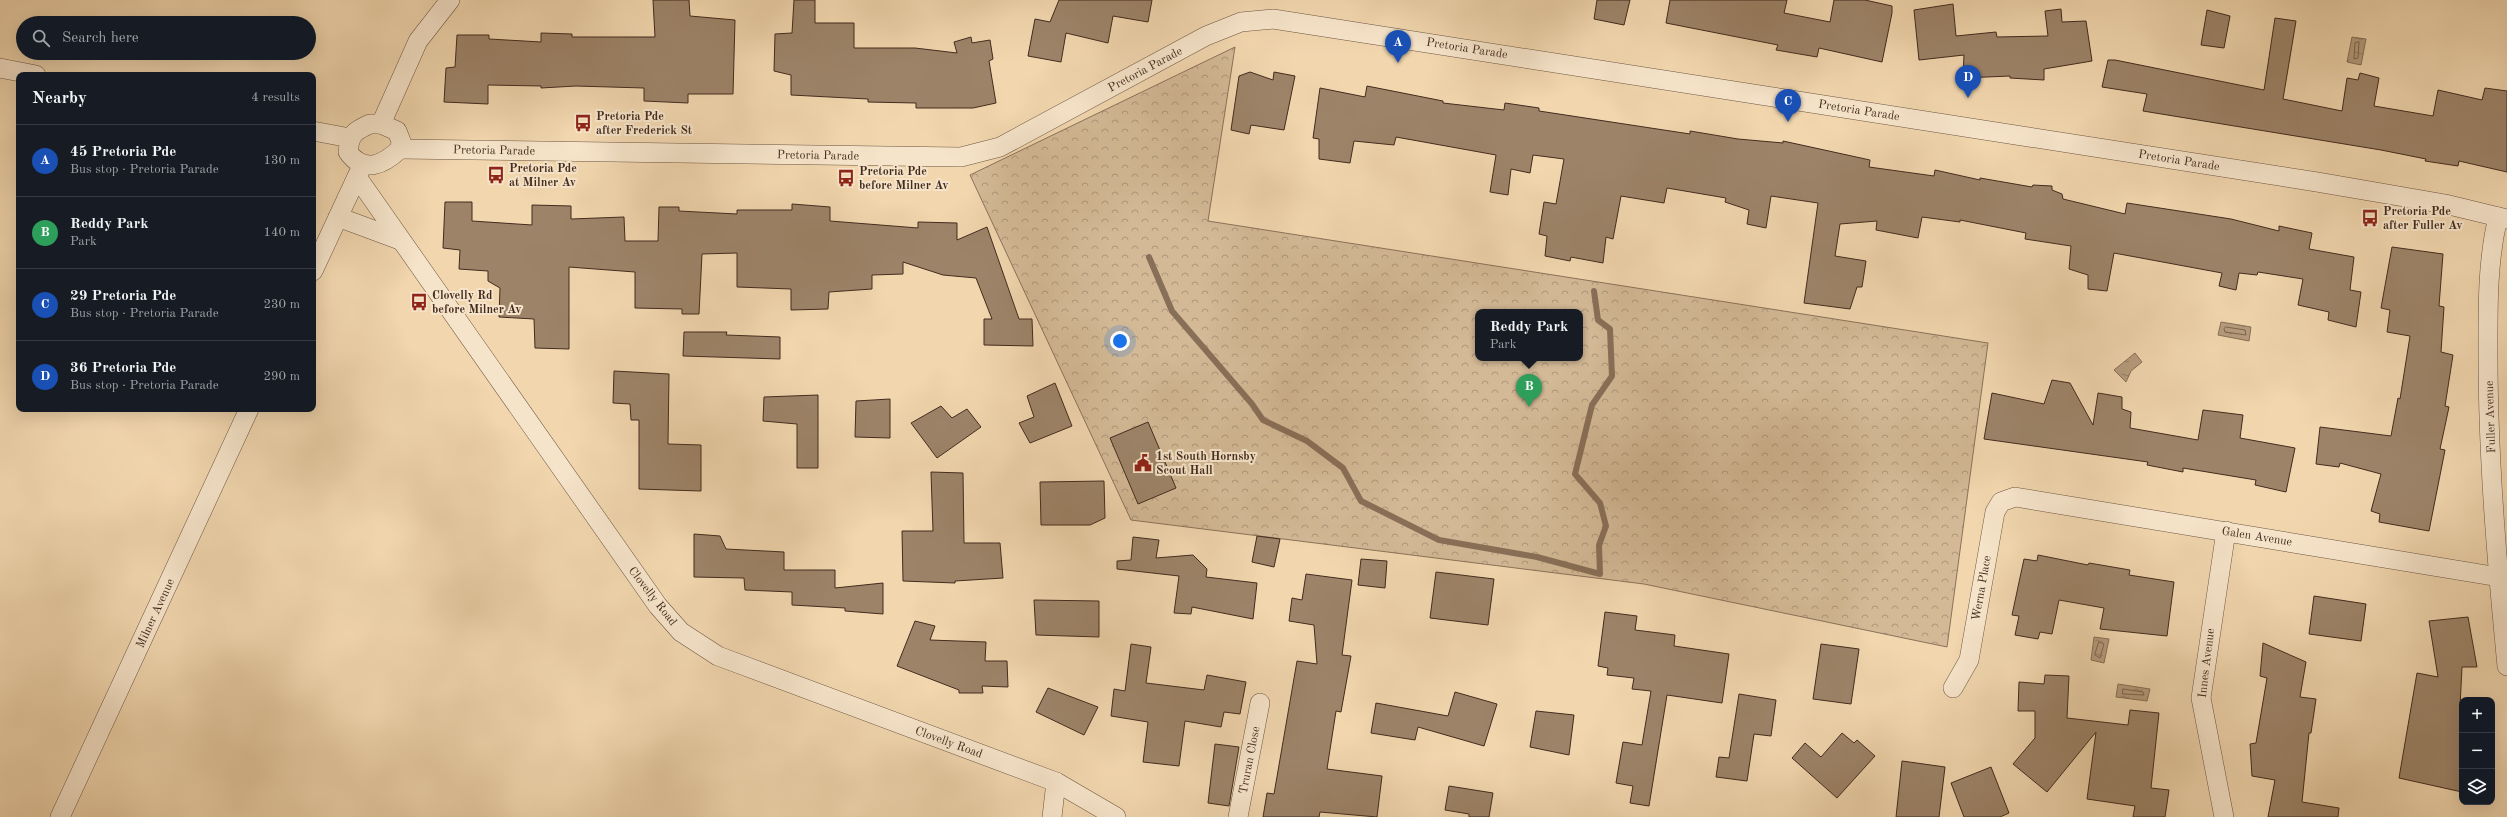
<!DOCTYPE html>
<html lang="en">
<head>
<meta charset="utf-8">
<style>
  body { margin:0; font-family:"Old Standard TT",serif; background:#20242c; color:#f1f3f6 }
  .controls { position:absolute; right:12px; bottom:12px; display:grid; overflow:hidden; border-radius:8px; box-shadow:0 4px 16px #0002 }
  .controls button { width:36px; height:36px; display:grid; place-items:center; padding:0; border:0; border-bottom:1px solid #363941; background:#171b24; color:#f1f3f6; font:20px sans-serif }
  .you { position:absolute; left:1120px; top:341px; width:14px; height:14px; margin:-10px; border:3px solid #fff; border-radius:50%; background:#1a73e8; box-shadow:0 0 0 6px #1a73e833 }
  .badge { display:grid; place-items:center; width:26px; height:26px; border-radius:50%; background:#d93025; color:#fff; font-size:13px; font-weight:700 }
  .pin { position:absolute; translate:-50% -33px; filter:drop-shadow(0 1px 2px #0008) }
  .pin::after { content:''; position:absolute; top:21px; width:14px; height:12px; background:inherit; clip-path:polygon(0 0,100% 0,50% 100%) }
  .popup { position:absolute; left:1475px; top:309px; width:108px; height:52px; box-sizing:border-box; display:grid; place-content:center; border-radius:8px; background:#171b24; filter:drop-shadow(0 1px 3px #0005); font-size:13px; white-space:nowrap; color:#9ea1a6 }
  .popup b { font-size:15px; color:#f1f3f6 }
  .popup::after { content:''; position:absolute; left:50%; top:100%; margin-left:-8px; border:8px solid transparent; border-top-color:#171b24 }
  .list { margin:0; padding:0; list-style:none }
  h2 { display:flex; justify-content:space-between; align-items:center; height:52px; margin:0; padding:0 16px; font-size:17px }
  h2 small { font-size:13px; font-weight:400; color:#9ea1a6 }
  .list li { display:grid; grid-template-columns:26px 1fr auto; gap:12px; align-items:center; box-sizing:border-box; height:72px; padding:0 16px; border-top:1px solid #363941 }
  .list b { display:block; font-size:15px; white-space:nowrap }
  .list p { margin:0; font-size:13px; white-space:nowrap; color:#9ea1a6 }
  .list em { font-size:13px; font-style:normal; color:#9ea1a6 }
  .icon { flex:none; width:22px; height:22px; fill:none; stroke:currentColor; stroke-width:2; stroke-linecap:round; stroke-linejoin:round }
  .map { position:relative; flex:none; width:2507px; height:817px; overflow:hidden }
  .search { position:absolute; background:#171b24; box-shadow:0 4px 16px #0002; left:16px; top:16px; width:300px; height:44px; display:flex; align-items:center; gap:10px; box-sizing:border-box; padding:0 14px; border-radius:22px; color:#9ea1a6; font-size:15px }
  .panel { position:absolute; background:#171b24; box-shadow:0 4px 16px #0002; left:16px; top:72px; width:300px; height:340px; border-radius:8px }
  .map>svg:first-child { display:block }
  .forest { fill:url(#forest-crowns); stroke:#8b725a; fill-rule:evenodd }
  .water { fill:url(#water-ripples); stroke:#886f57 }
  .lines { fill:none; stroke-linecap:round; stroke-linejoin:round }
  .shore { stroke:#7c644e; stroke-width:1 }
  .stream { stroke:#886f57; stroke-width:6 }
  .building { fill:#9d8469; stroke:#432b1e }
  .street-casing { stroke:#6e5642; stroke-width:20 }
  .street { stroke:#f6e4ca; stroke-width:19 }
  .labels { text-anchor:middle; stroke-width:4; stroke-linejoin:round; paint-order:stroke }
  .street-label { font-size:12px; fill:#432b1e; stroke:#f6e4ca }
  .poi-label { font-size:12px; font-weight:bold; fill:#432b1e; stroke:#f6e4ca; text-anchor:start }
</style>
</head>
<body>
<div class="map">
<svg width="2507" height="817" viewBox="0 0 2507 817">
  <defs>
    <pattern id="forest-crowns" width="20" height="18" patternUnits="userSpaceOnUse"><rect width="20" height="18" fill="#d3b996"/><path d="M2 6a3 3 0 1 1 6 0M12 15a3 3 0 1 1 6 0" fill="none" stroke="#ad977a"/></pattern>
    <pattern id="water-ripples" width="26" height="14" patternUnits="userSpaceOnUse"><rect width="26" height="14" fill="#b69c7d"/><path d="M2 4q2-2 4 0t4 0M15 11q2-2 4 0t4 0" fill="none" stroke="#967f66"/></pattern>
  </defs>
  <rect width="100%" height="100%" fill="#f1d6ae"/>
  <filter id="stains"><feTurbulence type="fractalNoise" baseFrequency=".005" numOctaves="4"/><feColorMatrix values="0 0 0 0 .2 0 0 0 0 .09 0 0 0 0 .02 0 0 0 .5 -.17"/></filter>
  <radialGradient id="worn" r=".72"><stop offset=".6" stop-color="#630" stop-opacity="0"/><stop offset="1" stop-color="#630" stop-opacity=".3"/></radialGradient>
  <path class="forest" d="M1235,47L1208,221L1988,343L1947,647L1644,584L1131,520L970,175ZM1478,312H1580V358H1478Z"/>
  <g class="water">
    <polygon points="2352,37 2366,39 2361,65 2347,62"/>
    <polygon points="2221,322 2251,327 2249,341 2218,335"/>
    <polygon points="2135,353 2142,362 2131,371 2126,382 2114,370"/>
    <polygon points="2094,637 2109,639 2104,663 2091,660"/>
    <polygon points="2118,684 2150,689 2147,701 2116,697"/>
  </g>
  <g class="lines">
    <g class="shore">
      <polygon points="2359,42 2358,58 2354,59 2355,43"/>
      <polygon points="2226,327 2245,330 2246,335 2225,332 2224,329"/>
      <polygon points="2099,642 2104,644 2100,658 2095,655"/>
      <polygon points="2123,689 2143,692 2144,695 2123,694"/>
    </g>
    <polyline class="stream" points="1149,257 1172,311 1252,404 1263,420 1307,441 1343,468 1361,501 1439,540 1537,557 1600,574 1599,545 1606,526 1600,503 1575,474 1592,405 1612,376 1610,329 1598,320 1594,291"/>
  </g>
  <g class="building">
    <polygon points="653,0 689,0 690,16 735,20 733,94 688,94 688,103 644,101 644,88 576,86 541,88 541,86 488,85 488,104 444,102 446,68 455,67 457,35 489,35 489,39 541,42 541,33 572,34 572,37 655,37"/>
    <polygon points="794,0 815,0 815,23 854,23 854,48 915,48 957,53 954,42 971,37 972,43 990,40 993,59 989,61 996,103 973,108 916,108 916,103 868,102 868,99 791,95 791,75 774,71 775,34 792,33"/>
    <polygon points="1059,0 1152,0 1148,22 1113,16 1108,43 1066,33 1061,62 1028,56 1035,19 1050,22"/>
    <polygon points="1597,0 1630,0 1624,25 1594,19"/>
    <polygon points="1670,0 1787,0 1784,13 1830,22 1834,0 1865,0 1892,6 1892,13 1882,62 1819,48 1817,57 1776,50 1778,45 1666,23"/>
    <polygon points="1953,4 1956,36 1996,32 1997,37 2048,36 2045,11 2061,9 2062,22 2086,21 2092,61 2044,69 2044,80 2010,78 2010,76 1963,78 1964,55 1919,60 1914,10"/>
    <polygon points="2207,10 2230,16 2224,48 2201,45"/>
    <polygon points="2275,18 2296,21 2283,99 2342,111 2347,78 2358,80 2360,73 2379,78 2374,106 2433,116 2438,90 2482,100 2485,88 2507,91 2507,172 2459,161 2458,166 2425,161 2426,159 2381,150 2143,111 2147,94 2102,87 2108,60 2115,60 2264,90"/>
    <polygon points="1250,72 1273,80 1274,72 1295,76 1284,130 1251,125 1249,134 1231,130 1239,76"/>
    <polygon points="1367,86 1443,101 1443,103 1504,110 1505,103 1539,108 1539,111 1690,134 1690,131 1738,139 1783,143 1783,141 1870,160 1869,167 1934,176 1935,170 1980,180 1980,178 2032,187 2033,185 2052,186 2052,190 2062,194 2063,199 2125,214 2127,203 2231,219 2279,231 2279,226 2312,233 2309,249 2354,257 2350,290 2361,292 2356,327 2328,320 2329,312 2298,305 2303,279 2258,272 2257,275 2239,273 2236,290 2219,286 2222,273 2114,253 2107,291 2088,289 2088,275 2069,269 2071,246 2025,239 2026,233 1960,220 1960,222 1922,217 1918,238 1876,230 1877,221 1840,224 1835,256 1866,261 1862,287 1857,287 1850,309 1804,303 1818,203 1771,196 1766,228 1747,224 1749,210 1725,202 1726,198 1667,188 1664,203 1621,196 1613,239 1606,237 1603,263 1571,257 1570,261 1545,256 1547,236 1539,234 1544,202 1556,204 1564,159 1533,155 1530,173 1511,169 1508,195 1490,192 1496,155 1396,137 1394,145 1354,141 1350,163 1319,159 1319,139 1313,138 1320,88 1365,97"/>
    <polygon points="445,202 472,202 472,221 532,225 532,205 571,206 571,219 624,217 625,241 658,241 659,207 679,207 679,211 737,214 737,210 792,210 792,204 830,207 830,221 918,228 918,222 957,223 957,240 987,227 1019,319 1032,319 1033,346 984,345 984,319 992,319 976,278 943,275 903,262 903,274 872,275 872,289 829,292 828,309 791,310 791,289 737,287 737,253 702,254 699,314 682,314 682,309 635,308 635,272 569,267 569,349 535,348 534,319 499,317 500,288 488,281 488,271 459,269 460,250 443,248"/>
    <polygon points="2392,247 2443,254 2439,306 2444,307 2441,352 2453,355 2445,406 2449,407 2440,449 2445,450 2429,531 2379,522 2380,514 2371,511 2381,474 2340,463 2339,467 2316,464 2320,427 2391,436 2398,398 2400,399 2410,336 2387,332 2390,310 2381,308"/>
    <polygon points="684,332 727,332 726,335 780,337 780,359 683,356"/>
    <polygon points="614,371 669,374 668,444 701,445 701,491 639,489 639,420 631,420 630,404 613,403"/>
    <polygon points="2052,380 2070,383 2093,425 2098,393 2122,397 2122,409 2131,412 2130,428 2198,440 2203,410 2243,415 2240,438 2295,448 2286,492 2255,485 2256,480 2183,468 2183,472 2147,465 2148,462 1984,439 1992,393 2044,404"/>
    <polygon points="1055,383 1072,426 1030,443 1019,423 1034,417 1027,396"/>
    <polygon points="818,395 818,468 797,468 797,424 763,421 764,397"/>
    <polygon points="890,399 890,438 855,437 856,401"/>
    <polygon points="941,406 952,418 967,409 981,427 937,458 911,423"/>
    <polygon points="1148,422 1176,488 1138,504 1110,438"/>
    <polygon points="931,472 963,473 964,543 1000,543 1003,578 955,581 955,583 903,581 902,531 933,531"/>
    <polygon points="1104,481 1105,518 1090,525 1041,525 1040,482"/>
    <polygon points="694,534 720,536 726,549 784,552 784,570 835,570 835,588 883,583 883,614 845,611 845,608 792,605 792,592 745,590 744,578 694,577"/>
    <polygon points="1257,536 1280,539 1274,567 1252,562"/>
    <polygon points="1133,537 1159,540 1156,558 1193,555 1207,569 1206,577 1257,583 1253,619 1192,607 1191,614 1174,613 1179,576 1117,569 1117,561 1131,560"/>
    <polygon points="2038,555 2088,565 2089,563 2130,570 2129,575 2174,582 2167,636 2100,629 2104,608 2059,600 2052,634 2040,632 2038,639 2015,635 2019,616 2012,615 2024,559 2037,561"/>
    <polygon points="1361,559 1387,561 1385,588 1358,585"/>
    <polygon points="1436,572 1494,579 1488,625 1430,618"/>
    <polygon points="1306,574 1352,580 1342,655 1351,656 1341,712 1336,711 1327,769 1382,776 1377,817 1320,812 1319,817 1263,817 1267,793 1274,794 1297,661 1317,664 1314,625 1289,621 1292,598 1302,600"/>
    <polygon points="2314,596 2366,604 2361,641 2309,634"/>
    <polygon points="1034,600 1099,601 1099,637 1036,635"/>
    <polygon points="1605,612 1637,616 1635,630 1675,635 1674,646 1729,654 1722,703 1667,695 1649,806 1630,803 1633,786 1616,783 1623,742 1642,745 1651,691 1632,689 1634,678 1607,675 1608,668 1598,666"/>
    <polygon points="2468,617 2477,667 2462,667 2460,707 2462,708 2462,792 2399,778 2417,673 2438,677 2429,621"/>
    <polygon points="915,621 935,626 930,640 986,642 985,661 1007,661 1008,687 982,686 983,693 959,693 959,690 897,666"/>
    <polygon points="2263,643 2306,662 2300,697 2316,699 2311,733 2309,733 2302,802 2339,808 2338,817 2268,817 2275,780 2252,776 2250,744 2256,743 2267,678 2260,676"/>
    <polygon points="1131,644 1151,647 1146,683 1204,690 1207,675 1246,682 1240,714 1224,712 1221,727 1185,721 1179,766 1143,762 1148,722 1111,716 1114,689 1125,691"/>
    <polygon points="1821,644 1859,649 1851,704 1813,699"/>
    <polygon points="2045,675 2069,676 2067,718 2128,725 2130,710 2159,713 2151,788 2169,790 2165,817 2133,817 2135,806 2087,799 2096,732 2047,792 2013,764 2035,738 2035,711 2018,711 2019,682 2044,684"/>
    <polygon points="1048,688 1098,707 1084,735 1036,712"/>
    <polygon points="1455,692 1497,704 1484,746 1418,727 1415,740 1371,733 1376,703 1448,716"/>
    <polygon points="1739,694 1776,700 1771,736 1754,734 1747,781 1716,777 1719,757 1729,758"/>
    <polygon points="1536,711 1574,715 1569,755 1530,747"/>
    <polygon points="1842,733 1854,743 1857,740 1875,756 1837,798 1792,758 1805,743 1821,757"/>
    <polygon points="1215,744 1239,747 1229,806 1208,803"/>
    <polygon points="1902,761 1945,767 1939,817 1896,817"/>
    <polygon points="1991,767 2009,813 2000,817 1964,817 1951,783"/>
    <polygon points="1449,786 1493,793 1489,817 1469,817 1469,814 1445,810"/>
  </g>
  <g class="lines">
    <g class="street-casing">
      <g id="street">
        <polyline points="0,68 36,75"/>
        <path d="M370,124H381L397,131L401,141L400,149C383,165 364,174 348,152C350,134 354,131 370,124Z"/>
        <polyline points="381,124 418,41 450,0"/>
        <polyline points="313,131 350,138"/>
        <polyline points="400,149 961,157 1000,147 1206,36 1241,22 1273,19 2317,182 2445,204 2507,219"/>
        <polyline points="357,177 658,606 681,632 718,656 1056,782 1116,817"/>
        <polyline points="338,217 400,240"/>
        <path d="M2498,217C2487,263 2488,309 2488,355C2488,459 2497,563 2507,666"/>
        <polyline points="313,271 361,168"/>
        <polyline points="1953,688 1969,660 1995,512 2001,502 2015,497 2499,577"/>
        <polyline points="60,817 249,409"/>
        <polyline points="1052,817 1056,782"/>
        <polyline points="1238,817 1260,703"/>
        <polyline points="2224,817 2201,698 2226,531"/>
      </g>
    </g>
    <use href="#street" class="street"/>
  </g>
  <defs>
    <g id="bus-bare" transform="scale(1.38)"><path d="M-5-6H5V4H4V6H2V4H-2V6H-4V4H-5ZM-3.5-4V0h7V-4ZM-3.5 1.2v1.5H-2V1.2ZM2 1.2v1.5H3.5V1.2Z" fill="#8f2418" stroke="#f6e4ca" stroke-width="2.5" paint-order="stroke"/></g>
    <g id="civic-bare" transform="scale(1.38)"><path d="M-.6-6.5H3V-4.5H.6V-3L4-1V1h2V6H-6V1h2V-1L-.6-3ZM-1.2 2.5V6h2.4V2.5Z" fill="#8f2418" stroke="#f6e4ca" stroke-width="2.5" paint-order="stroke"/></g>
  </defs>
  <g fill-rule="evenodd">
    <use href="#bus-bare" x="583" y="123"/>
    <use href="#bus-bare" x="496" y="175"/>
    <use href="#bus-bare" x="846" y="178"/>
    <use href="#bus-bare" x="2370" y="218"/>
    <use href="#bus-bare" x="419" y="302"/>
    <use href="#civic-bare" x="1143" y="463"/>
  </g>
  <g class="labels">
    <g class="street-label">
      <text transform="translate(1467 48) rotate(9)" y="4">Pretoria Parade</text>
      <text transform="translate(1145 69) rotate(-28)" y="4">Pretoria Parade</text>
      <text transform="translate(1859 110) rotate(9)" y="4">Pretoria Parade</text>
      <text transform="translate(494 150) rotate(1)" y="4">Pretoria Parade</text>
      <text transform="translate(818 155) rotate(1)" y="4">Pretoria Parade</text>
      <text transform="translate(2179 160) rotate(9)" y="4">Pretoria Parade</text>
      <text transform="translate(2490 417) rotate(-92)" y="4">Fuller Avenue</text>
      <text transform="translate(2257 536) rotate(9)" y="4">Galen Avenue</text>
      <text transform="translate(1981 588) rotate(-80)" y="4">Werna Place</text>
      <text transform="translate(653 596) rotate(52)" y="4">Clovelly Road</text>
      <text transform="translate(155 613) rotate(-65)" y="4">Milner Avenue</text>
      <text transform="translate(2206 663) rotate(-83)" y="4">Innes Avenue</text>
      <text transform="translate(949 742) rotate(20)" y="4">Clovelly Road</text>
      <text transform="translate(1249 760) rotate(-79)" y="4">Truran Close</text>
    </g>
    <g class="poi-label">
      <text x="596" y="120">Pretoria Pde<tspan x="596" dy="14">after Frederick St</tspan></text>
      <text x="509" y="172">Pretoria Pde<tspan x="509" dy="14">at Milner Av</tspan></text>
      <text x="859" y="175">Pretoria Pde<tspan x="859" dy="14">before Milner Av</tspan></text>
      <text x="2383" y="215">Pretoria Pde<tspan x="2383" dy="14">after Fuller Av</tspan></text>
      <text x="432" y="299">Clovelly Rd<tspan x="432" dy="14">before Milner Av</tspan></text>
      <text x="1156" y="460">1st South Hornsby<tspan x="1156" dy="14">Scout Hall</tspan></text>
    </g>
  </g>
  <rect width="100%" height="100%" filter="url(#stains)"/>
  <rect width="100%" height="100%" fill="url(#worn)"/>
</svg>
<div class="controls">
<button>+</button>
<button>−</button>
<button><svg class="icon" aria-label="layers" viewBox="0 0 24 24"><path d="M12 4l9 5-9 5-9-5zM3 14l9 5 9-5"/></svg></button>
</div>
<div class="you"></div>
<div class="pin badge" style="left:1398px;top:63px;background:#1a4fb4">A</div>
<div class="pin badge" style="left:1529px;top:407px;background:#2e9e5b">B</div>
<div class="popup"><b>Reddy Park</b>Park</div>
<div class="pin badge" style="left:1788px;top:122px;background:#1a4fb4">C</div>
<div class="pin badge" style="left:1968px;top:98px;background:#1a4fb4">D</div>
<div class="search"><svg class="icon" aria-label="search" viewBox="0 0 24 24"><circle cx="10" cy="10" r="6"/><path d="M15 15l6 6"/></svg>Search here</div>
<section class="panel">
<h2>Nearby<small>4 results</small></h2>
<ul class="list">
<li><span class="badge" style="background:#1a4fb4">A</span><div><b>45 Pretoria Pde</b><p>Bus stop · Pretoria Parade</p></div><em>130 m</em></li>
<li><span class="badge" style="background:#2e9e5b">B</span><div><b>Reddy Park</b><p>Park</p></div><em>140 m</em></li>
<li><span class="badge" style="background:#1a4fb4">C</span><div><b>29 Pretoria Pde</b><p>Bus stop · Pretoria Parade</p></div><em>230 m</em></li>
<li><span class="badge" style="background:#1a4fb4">D</span><div><b>36 Pretoria Pde</b><p>Bus stop · Pretoria Parade</p></div><em>290 m</em></li>
</ul>
</section>
</div>
</body>
</html>
